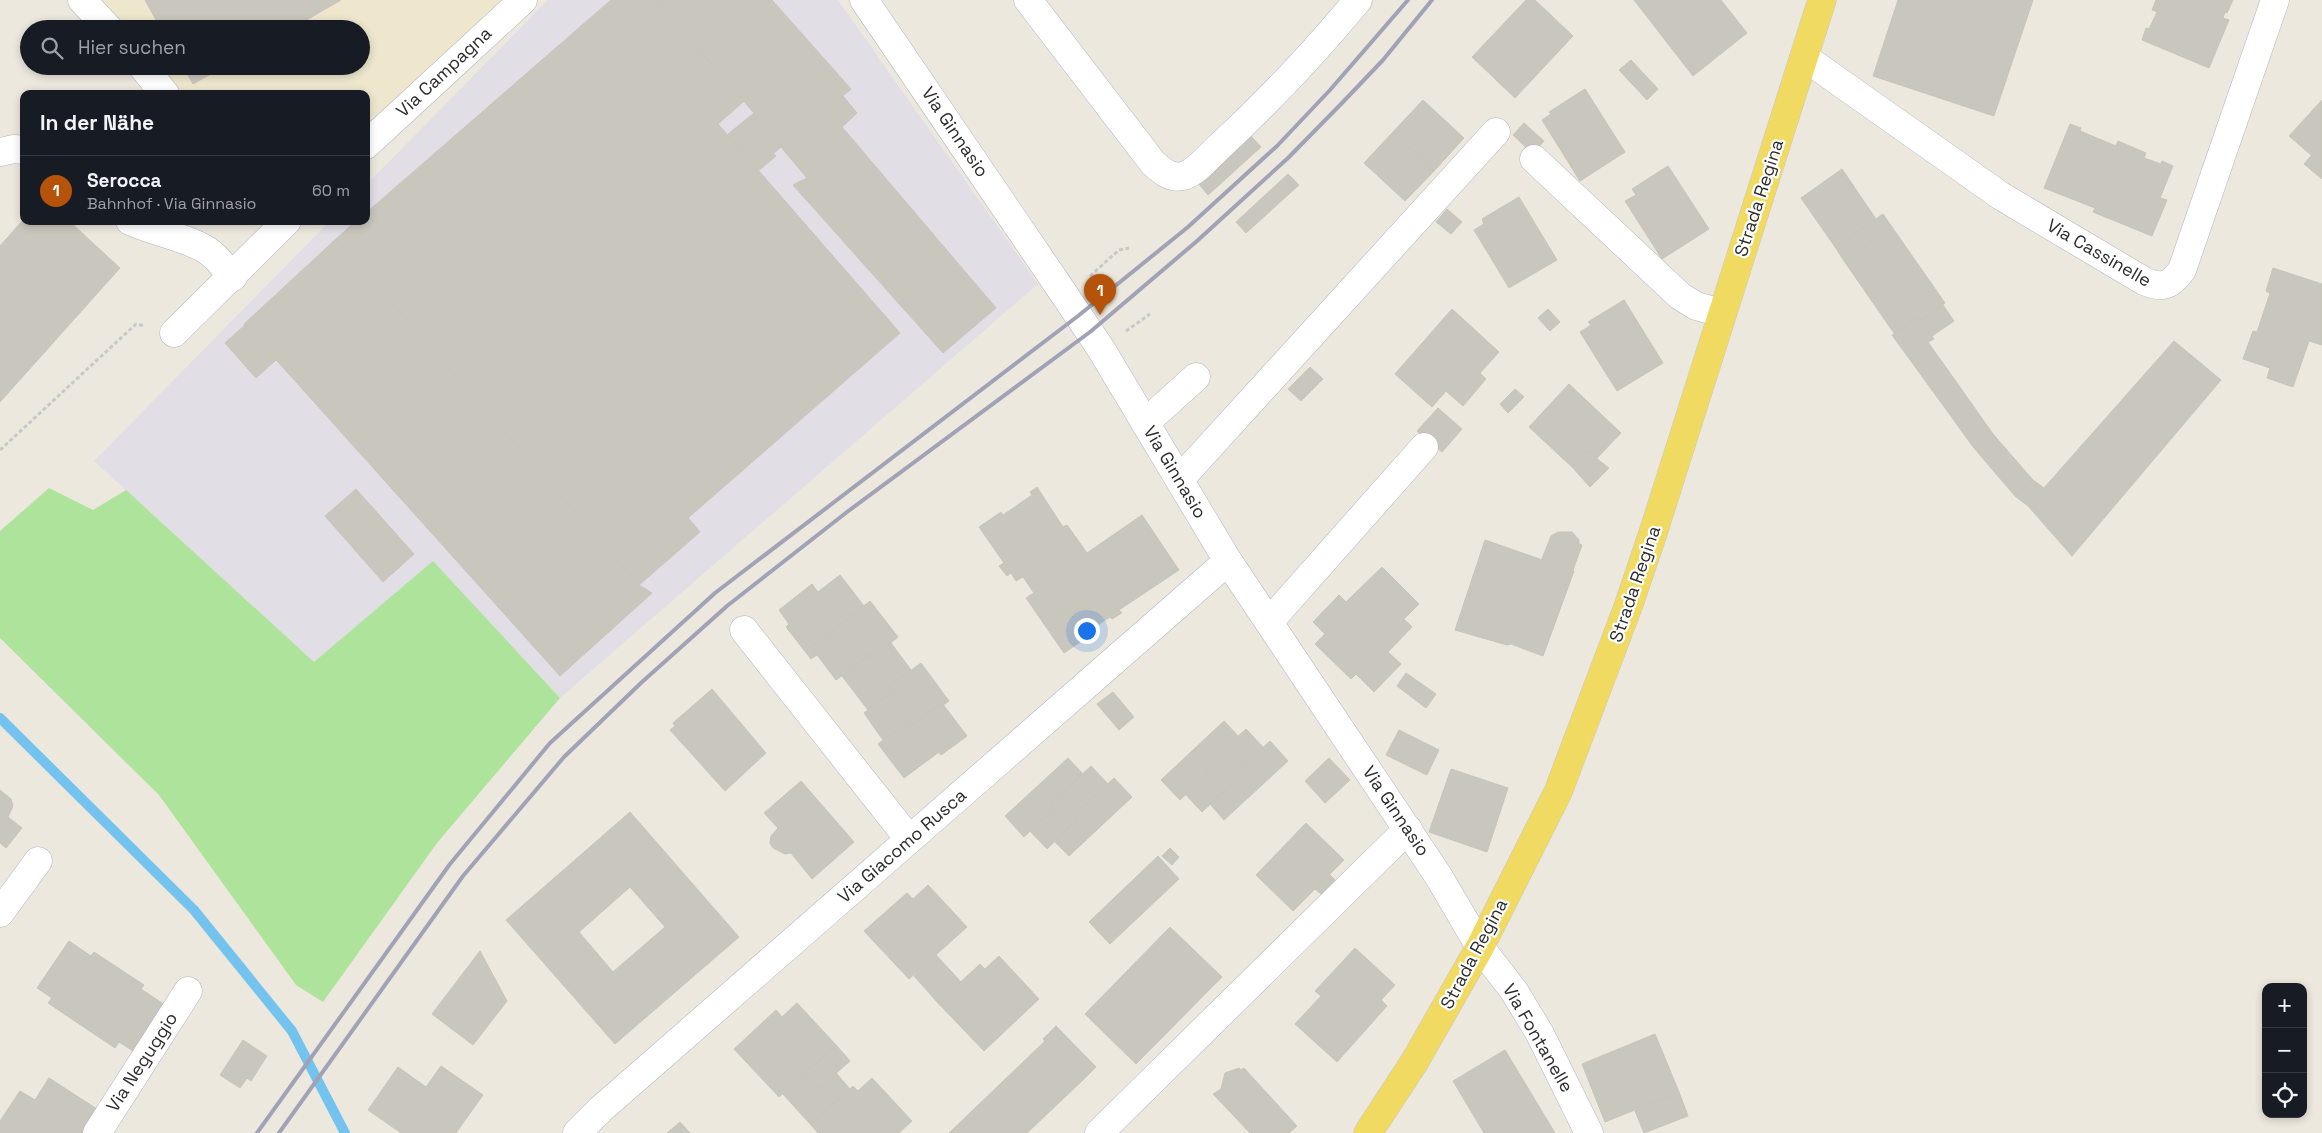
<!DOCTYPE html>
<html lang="de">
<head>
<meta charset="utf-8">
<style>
  body { margin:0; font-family:"Space Grotesk",sans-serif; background:#20242c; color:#f1f3f6 }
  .controls { position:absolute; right:15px; bottom:15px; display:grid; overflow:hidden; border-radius:10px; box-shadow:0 2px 8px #0003 }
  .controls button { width:45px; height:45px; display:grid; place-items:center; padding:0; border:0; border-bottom:1px solid #363941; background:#171b24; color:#f1f3f6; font:25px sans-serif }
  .you { position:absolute; left:1086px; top:630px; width:18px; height:18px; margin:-12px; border:4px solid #fff; border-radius:50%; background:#1a73e8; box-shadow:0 0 0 8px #1a73e833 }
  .badge { display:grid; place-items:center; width:32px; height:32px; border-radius:50%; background:#b45309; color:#fff; font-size:16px; font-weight:700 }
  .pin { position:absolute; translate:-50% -41px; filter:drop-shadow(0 1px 2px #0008) }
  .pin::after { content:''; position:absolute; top:26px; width:18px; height:15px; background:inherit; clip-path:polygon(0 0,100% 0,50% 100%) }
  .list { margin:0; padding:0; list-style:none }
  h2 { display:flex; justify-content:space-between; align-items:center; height:65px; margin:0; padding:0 20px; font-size:21px }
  h2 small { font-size:16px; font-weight:400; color:#9ea1a6 }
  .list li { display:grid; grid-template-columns:32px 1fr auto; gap:15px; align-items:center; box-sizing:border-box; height:70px; padding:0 20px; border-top:1px solid #363941 }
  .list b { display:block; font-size:19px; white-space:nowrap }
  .list p { margin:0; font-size:16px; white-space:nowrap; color:#9ea1a6 }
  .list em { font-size:16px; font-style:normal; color:#9ea1a6 }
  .icon { flex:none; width:28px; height:28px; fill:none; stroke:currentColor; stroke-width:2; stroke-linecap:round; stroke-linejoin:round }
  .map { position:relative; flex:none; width:2322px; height:1133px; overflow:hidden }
  .search { position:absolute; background:#171b24; box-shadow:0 2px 8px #0003; left:20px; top:20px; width:350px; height:55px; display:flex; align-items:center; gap:12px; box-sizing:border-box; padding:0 18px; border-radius:28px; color:#9ea1a6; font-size:19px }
  .panel { position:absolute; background:#171b24; box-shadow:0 2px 8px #0003; left:20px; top:90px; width:350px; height:135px; border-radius:10px }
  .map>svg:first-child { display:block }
  .industrial { fill:#e1dee6 }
  .education { fill:#eee7ce }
  .green { fill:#aee39b }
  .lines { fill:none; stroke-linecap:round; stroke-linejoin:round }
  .stream { stroke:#73c3ee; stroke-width:10 }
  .building { fill:#c9c6bd; stroke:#c9c4b8; fill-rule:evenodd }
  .minor-casing { stroke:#b2b3bf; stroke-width:29 }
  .major-casing { stroke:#c8c8c8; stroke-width:29 }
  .path { stroke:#c8c8c8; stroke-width:3; stroke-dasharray:4 2.5; stroke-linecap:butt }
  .minor { stroke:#fff; stroke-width:28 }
  .major { stroke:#f0da61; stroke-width:28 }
  .rail { stroke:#a1a2b6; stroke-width:4 }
  .labels { text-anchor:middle; stroke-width:4.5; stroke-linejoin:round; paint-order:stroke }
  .street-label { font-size:18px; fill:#2c2c2c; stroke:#fff }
</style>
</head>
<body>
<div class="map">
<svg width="2322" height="1133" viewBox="0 0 2322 1133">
  <rect width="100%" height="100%" fill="#ede8de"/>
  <polygon class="industrial" points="548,0 838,0 1038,284 560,698 433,562 314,662 94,461 330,221 366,221 366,185"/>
  <polygon class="education" points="82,0 523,0 366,145 366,94 165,94 142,66 361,66 361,29 109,29"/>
  <polygon class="green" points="49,488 93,510 126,490 314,662 433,561 560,698 437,843 323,1002 296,985 159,795 0,638 0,531"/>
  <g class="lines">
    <polyline class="stream" points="0,718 194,910 292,1031 345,1133"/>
  </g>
  <g class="building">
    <polygon points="145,0 341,0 291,29 161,29"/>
    <polygon points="611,0 656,0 744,101 718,124 900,333 688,518 700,532 639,585 336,239 356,221 366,221 366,213"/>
    <polygon points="656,0 772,0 851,89 843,96 857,113 842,127 996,308 943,353 793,185 807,178 781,147 773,154 776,156 758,171 727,135 754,113"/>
    <polygon points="1526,0 1535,0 1573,36 1515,98 1472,57"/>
    <polygon points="1634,0 1721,0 1747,33 1693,76"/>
    <polygon points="1898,0 2033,0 1994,116 1873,76"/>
    <polygon points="2156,0 2233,0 2227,13 2225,12 2223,18 2229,20 2209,68 2142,40 2146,28 2149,29 2157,12 2152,10"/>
    <polygon points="1631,60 1658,89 1647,100 1619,70"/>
    <polygon points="183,66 225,66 193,84"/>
    <polygon points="1585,89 1625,152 1580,181 1542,120 1551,114 1549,112"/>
    <polygon points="1423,100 1464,138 1434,171 1393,132"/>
    <polygon points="2322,100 2322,143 2311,155 2289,136"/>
    <polygon points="1524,123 1544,141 1533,154 1513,135"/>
    <polygon points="2070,124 2081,128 2080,131 2116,146 2118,141 2146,153 2144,158 2161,164 2162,161 2173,166 2160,198 2167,200 2152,236 2093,212 2095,208 2044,188"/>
    <polygon points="1393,132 1434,171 1405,201 1364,163"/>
    <polygon points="1250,135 1261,147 1208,195 1198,183"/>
    <polygon points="2322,143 2322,179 2304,164"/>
    <polygon points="1668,166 1709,229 1662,259 1625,201 1636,195 1632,189"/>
    <polygon points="1842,169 1876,219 1835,247 1801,198"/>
    <polygon points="1288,174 1299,185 1246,233 1236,222"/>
    <polygon points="1519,197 1557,260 1509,288 1474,230 1484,224 1482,219"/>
    <polygon points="1447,209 1462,222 1451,234 1436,222"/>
    <polygon points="1883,214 1892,227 1844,261 1835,247"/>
    <polygon points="24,219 24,221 69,221 120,268 0,402 0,246"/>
    <polygon points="1892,227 1945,303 1921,320 1918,317 1894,333 1844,261"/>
    <polygon points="336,239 639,585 652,593 560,676 244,324"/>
    <polygon points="2273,268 2322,284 2322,345 2309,341 2293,387 2267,378 2270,368 2243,359 2253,331 2257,332 2270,293 2266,291"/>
    <polygon points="1624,300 1663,363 1617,391 1580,332 1591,325 1588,322"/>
    <polygon points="1943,305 1954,321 1932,336 1921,320"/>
    <polygon points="1452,309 1499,352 1480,373 1486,379 1463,406 1446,391 1432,407 1395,374"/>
    <polygon points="1548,309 1560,322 1550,331 1538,318"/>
    <polygon points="1918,317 1934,339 1928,342 1993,434 2033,480 2015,496 1974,448 1892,335"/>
    <polygon points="245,325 276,360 256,378 225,343"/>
    <polygon points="2174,341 2221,380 2072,556 2028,506"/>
    <polygon points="1310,367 1323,379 1301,401 1288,389"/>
    <polygon points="1569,384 1621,433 1596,459 1587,451 1572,467 1529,427"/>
    <polygon points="1515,389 1524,397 1508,413 1500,404"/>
    <polygon points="1438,408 1462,429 1442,452 1417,431"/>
    <polygon points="1587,451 1609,468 1590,487 1572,467"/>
    <polygon points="2033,480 2044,488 2028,506 2015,496"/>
    <polygon points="1037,487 1063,527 1067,525 1087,553 1142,515 1179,570 1119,610 1122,613 1112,619 1110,617 1084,634 1086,638 1064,653 1026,598 1034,593 1023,577 1016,581 1011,573 1007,576 999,566 1004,563 979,527 1001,512 1003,515 1032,495 1030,492"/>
    <polygon points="356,489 414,554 383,582 325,516"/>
    <polygon points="1558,532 1572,532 1579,540 1579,544 1582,545 1573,570 1542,559 1551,536"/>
    <polygon points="1485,540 1574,571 1543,656 1511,644 1507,645 1455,630"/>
    <polygon points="1382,567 1419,604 1404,619 1412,627 1388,652 1401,664 1374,692 1356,674 1351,679 1315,644 1325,634 1313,622 1339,595 1346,602"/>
    <polygon points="840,575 864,606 811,647 817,655 811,659 786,627 789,624 779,610 812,584 818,592"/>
    <polygon points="870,601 898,637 873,657 871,654 836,680 811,647"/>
    <polygon points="891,643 911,670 890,686 893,691 868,710 842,676 871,654 873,657"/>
    <polygon points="921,663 949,701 943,705 942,703 909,727 907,723 883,740 864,713 893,691 890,686"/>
    <polygon points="1406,673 1436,694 1426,708 1397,686"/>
    <polygon points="712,689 766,753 725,791 670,730 675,726 673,723"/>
    <polygon points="1113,692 1134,717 1119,730 1097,704"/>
    <polygon points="942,703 967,736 941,755 939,752 904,778 878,744 907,723 909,727"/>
    <polygon points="1224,721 1239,737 1205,767 1210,772 1180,800 1161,780"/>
    <polygon points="1246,729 1263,747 1230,778 1234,782 1202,812 1185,794 1210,772 1205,767"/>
    <polygon points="1399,730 1439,750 1427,775 1386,755"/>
    <polygon points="1270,741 1288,761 1224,820 1210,804 1234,782 1230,778"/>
    <polygon points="1068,758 1083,774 1050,804 1054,809 1024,837 1005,816"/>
    <polygon points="1329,758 1350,780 1325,803 1305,781"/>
    <polygon points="1091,766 1108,784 1074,815 1078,819 1047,849 1030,831 1054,809 1050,804"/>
    <polygon points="1451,769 1508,788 1487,852 1429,832"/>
    <polygon points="1114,778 1132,797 1069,856 1054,841 1078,819 1074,815"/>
    <polygon points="801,781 854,842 812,879 791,853 785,854 773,848 770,843 771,836 778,828 764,813"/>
    <polygon points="0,790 11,799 13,806 8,817 22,828 6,848 0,843"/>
    <path d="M630,812L739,937L615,1044L506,920ZM630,887L665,927L613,972L579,932Z"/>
    <polygon points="1306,823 1344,860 1293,911 1256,875"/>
    <polygon points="1170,848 1179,857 1172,865 1162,856"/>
    <polygon points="1158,856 1179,879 1110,944 1089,922"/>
    <polygon points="1329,874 1335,880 1321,894 1315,889"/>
    <polygon points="928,885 967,927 909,979 864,931 907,893 913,899"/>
    <polygon points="1170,927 1222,977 1136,1064 1085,1014"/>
    <polygon points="69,941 91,956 94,952 144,985 141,989 165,1005 133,1051 119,1042 115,1048 48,1003 52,998 37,988"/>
    <polygon points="1355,948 1395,985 1381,1000 1387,1006 1337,1062 1295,1024 1321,996 1315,991"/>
    <polygon points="480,951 507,1001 473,1045 432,1014"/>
    <polygon points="936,955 961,982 938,1003 914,976"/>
    <polygon points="999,956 1039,999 984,1051 938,1003 980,964 985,969"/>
    <polygon points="797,1003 836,1045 779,1097 734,1049 776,1010 782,1017"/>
    <polygon points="1056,1026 1096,1067 1083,1080 1043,1039"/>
    <polygon points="1655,1034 1679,1092 1605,1122 1582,1064"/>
    <polygon points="243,1040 267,1056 251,1081 247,1078 240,1088 220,1075"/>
    <polygon points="1045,1041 1083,1080 1027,1133 949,1133"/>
    <polygon points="836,1045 850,1061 819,1088 805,1073"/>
    <polygon points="1505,1050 1555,1133 1484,1133 1453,1081"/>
    <polygon points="441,1066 483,1095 456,1133 401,1133 368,1110 398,1067 426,1087"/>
    <polygon points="1239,1068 1241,1070 1244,1068 1297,1126 1289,1133 1250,1133 1213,1094 1221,1089 1225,1073"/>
    <polygon points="805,1073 833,1104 811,1125 783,1094"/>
    <polygon points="836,1073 850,1089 833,1104 819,1088"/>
    <polygon points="49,1078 100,1111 85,1133 0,1133 0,1121 20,1091 35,1100"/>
    <polygon points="872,1078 912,1121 899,1133 818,1133 811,1125 853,1086 858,1091"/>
    <polygon points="1679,1092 1688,1116 1644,1133 1635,1111"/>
    <polygon points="680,1122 690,1133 667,1133"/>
  </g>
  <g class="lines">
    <g class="minor-casing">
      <g id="minor">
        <polyline points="82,0 109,29"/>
        <polyline points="864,0 1066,297 1101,349 1228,561 1439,877 1480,947 1514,991 1540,1034 1589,1133"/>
        <path d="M1028,0L1153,163C1162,171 1171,179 1183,176C1197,172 1209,156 1219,147C1269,101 1315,52 1358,0"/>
        <path d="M1804,57L2001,196L2144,281C2163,289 2170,286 2182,270L2275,0"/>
        <polyline points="142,66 165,94"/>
        <polyline points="366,145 523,0"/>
        <polyline points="0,152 14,149 24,150"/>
        <polyline points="1534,159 1680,296 1696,306 1722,313"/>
        <path d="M130,221C155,233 185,236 208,251C217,257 225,268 233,277"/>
        <polyline points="174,333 287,221"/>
        <polyline points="1145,423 1196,377"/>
        <polyline points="1180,479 1496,132"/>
        <polyline points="1269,622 1424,447"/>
        <polyline points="744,630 909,839"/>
        <polyline points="0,913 38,861"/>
        <polyline points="97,1133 188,991"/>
        <polyline points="577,1133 601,1109 1228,561"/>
        <polyline points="1099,1133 1408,829"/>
      </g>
    </g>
    <g class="major-casing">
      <polyline id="major" points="1368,1133 1415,1061 1480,947 1558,792 1629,604 1653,533 1822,0"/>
    </g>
    <g class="path">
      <polyline points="1090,276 1119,250 1129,248"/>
      <polyline points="1126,331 1150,314"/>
      <polyline points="0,450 136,324 145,326"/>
    </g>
    <use href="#minor" class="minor"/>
    <use href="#major" class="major"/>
    <g class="rail">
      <polyline points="257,1133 450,864 550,743 715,593 1078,316 1188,227 1277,146 1330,90 1408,0"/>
      <polyline points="279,1133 463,876 564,757 642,682 727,606 847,512 1090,332 1197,241 1288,158 1342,103 1383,60 1432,0"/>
    </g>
  </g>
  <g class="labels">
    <g class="street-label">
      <text transform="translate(444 72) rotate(-43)" y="6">Via Campagna</text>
      <text transform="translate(955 132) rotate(56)" y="6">Via Ginnasio</text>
      <text transform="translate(1759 198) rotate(-72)" y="6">Strada Regina</text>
      <text transform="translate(2099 253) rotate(30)" y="6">Via Cassinelle</text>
      <text transform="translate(1175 472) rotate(59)" y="6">Via Ginnasio</text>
      <text transform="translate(1635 584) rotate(-71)" y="6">Strada Regina</text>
      <text transform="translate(1396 811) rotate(56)" y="6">Via Ginnasio</text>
      <text transform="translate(902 846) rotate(-41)" y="6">Via Giacomo Rusca</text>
      <text transform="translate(1474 954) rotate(-62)" y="6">Strada Regina</text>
      <text transform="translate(1538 1038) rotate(60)" y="6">Via Fontanelle</text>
      <text transform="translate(142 1062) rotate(-57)" y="6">Via Neguggio</text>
    </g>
  </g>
</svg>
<div class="controls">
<button>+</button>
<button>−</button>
<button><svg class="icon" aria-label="locate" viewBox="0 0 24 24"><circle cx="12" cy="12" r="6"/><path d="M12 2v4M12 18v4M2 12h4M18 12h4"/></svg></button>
</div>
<div class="you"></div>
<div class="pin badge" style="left:1100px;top:315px">1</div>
<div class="search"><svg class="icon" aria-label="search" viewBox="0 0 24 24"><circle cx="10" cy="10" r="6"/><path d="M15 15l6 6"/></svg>Hier suchen</div>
<section class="panel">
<h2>In der Nähe<small></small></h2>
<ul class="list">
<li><span class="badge">1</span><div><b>Serocca</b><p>Bahnhof · Via Ginnasio</p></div><em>60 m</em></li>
</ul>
</section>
</div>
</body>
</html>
